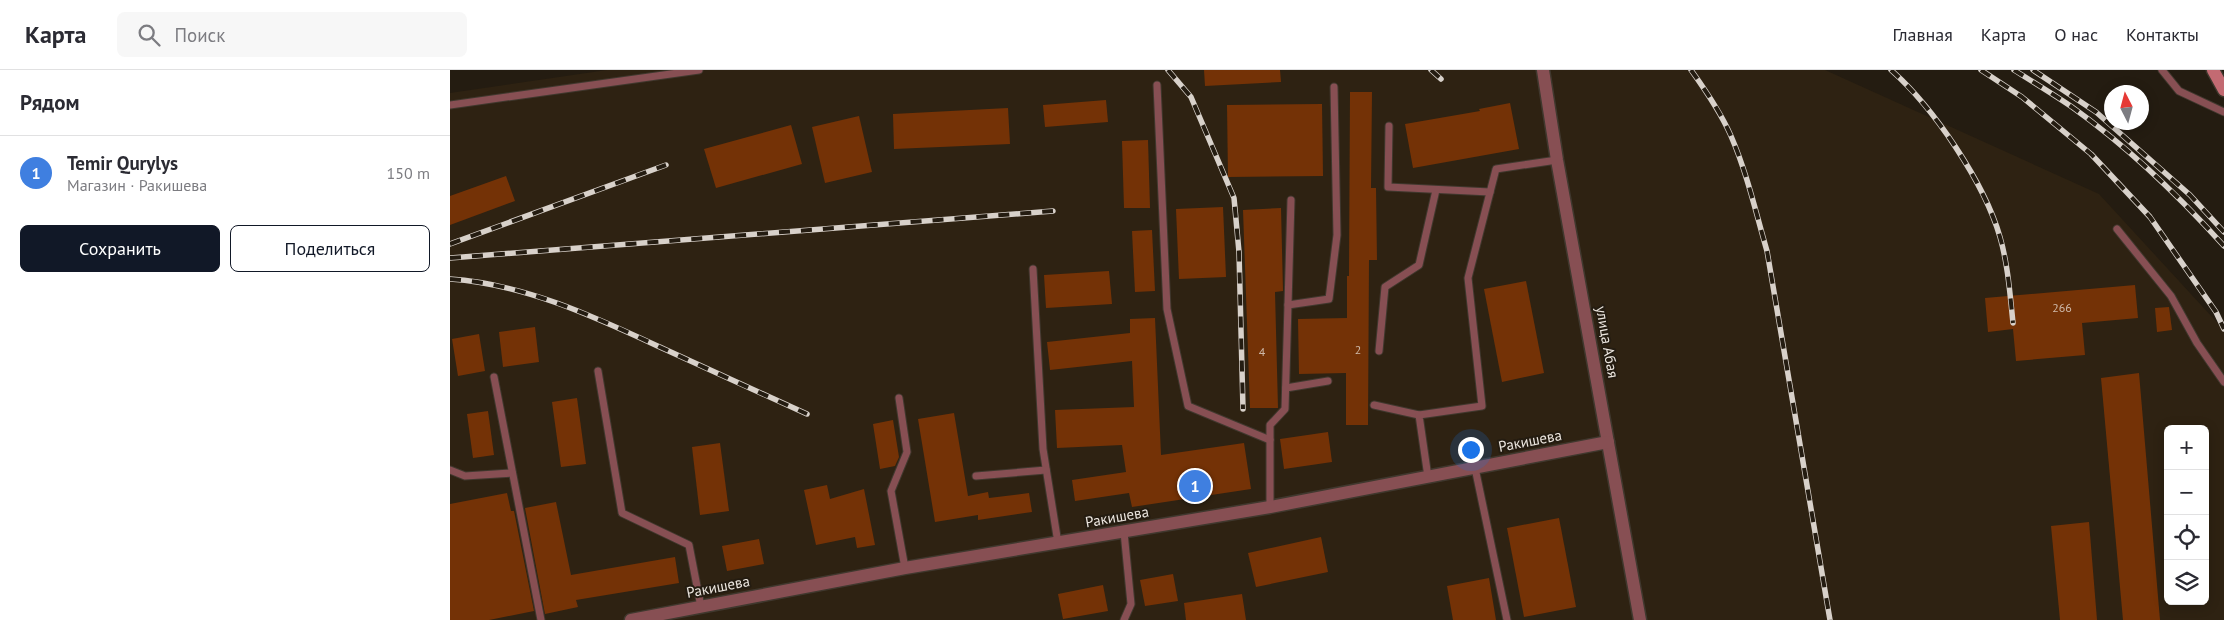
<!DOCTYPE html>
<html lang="ru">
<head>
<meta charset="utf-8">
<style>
  body { margin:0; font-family:"PT Sans",sans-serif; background:#f7f7f7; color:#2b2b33 }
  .controls { position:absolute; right:15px; bottom:15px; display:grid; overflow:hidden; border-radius:8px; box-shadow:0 2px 12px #0003 }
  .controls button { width:45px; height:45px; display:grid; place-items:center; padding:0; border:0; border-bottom:1px solid #e1e1e2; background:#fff; color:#2b2b33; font:25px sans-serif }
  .compass { position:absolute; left:1654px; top:15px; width:45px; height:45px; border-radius:50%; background:#fff; box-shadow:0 2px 12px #0003; rotate:354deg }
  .you { position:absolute; left:1020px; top:379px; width:18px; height:18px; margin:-12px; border:4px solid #fff; border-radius:50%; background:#1a73e8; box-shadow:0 0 0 8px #1a73e833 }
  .badge { display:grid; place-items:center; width:32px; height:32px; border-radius:50%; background:#111827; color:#fff; font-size:16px; font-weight:700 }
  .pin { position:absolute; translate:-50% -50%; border:2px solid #fff; box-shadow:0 1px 5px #0006 }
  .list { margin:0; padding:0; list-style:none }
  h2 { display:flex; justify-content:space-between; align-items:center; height:65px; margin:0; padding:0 20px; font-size:21px }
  h2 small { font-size:16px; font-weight:400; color:#7c7c81 }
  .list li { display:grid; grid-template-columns:32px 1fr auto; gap:15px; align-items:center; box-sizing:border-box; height:75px; padding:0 20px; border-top:1px solid #e1e1e2 }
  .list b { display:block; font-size:19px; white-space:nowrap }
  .list p { margin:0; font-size:16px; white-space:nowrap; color:#7c7c81 }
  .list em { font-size:16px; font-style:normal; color:#7c7c81 }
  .actions { display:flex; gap:10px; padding:15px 20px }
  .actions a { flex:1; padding:11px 0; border:1px solid #111827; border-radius:8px; text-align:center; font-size:18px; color:#111827 }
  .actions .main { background:#111827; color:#fff }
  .icon { flex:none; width:28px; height:28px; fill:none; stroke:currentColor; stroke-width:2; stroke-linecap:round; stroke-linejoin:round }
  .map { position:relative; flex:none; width:1774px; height:550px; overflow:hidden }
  header { display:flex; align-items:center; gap:30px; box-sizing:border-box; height:70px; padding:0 25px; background:#fff; border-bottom:1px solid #e1e1e2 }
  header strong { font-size:24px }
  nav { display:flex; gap:28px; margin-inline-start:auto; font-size:18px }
  .search { width:350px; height:45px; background:#f7f7f7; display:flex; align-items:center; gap:12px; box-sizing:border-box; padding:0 18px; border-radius:8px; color:#7c7c81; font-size:19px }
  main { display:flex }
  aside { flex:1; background:#fff }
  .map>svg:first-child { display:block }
  .built { fill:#2e2212; fill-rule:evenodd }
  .building { fill:#743206 }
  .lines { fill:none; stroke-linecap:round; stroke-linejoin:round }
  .service-casing { stroke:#40382e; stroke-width:9 }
  .tertiary-casing { stroke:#40382e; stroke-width:15 }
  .secondary-casing { stroke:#40382e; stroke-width:15 }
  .service { stroke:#874f53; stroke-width:7 }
  .tertiary { stroke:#874f53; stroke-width:12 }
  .secondary { stroke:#c36a72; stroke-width:12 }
  .rail-casing { stroke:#d8d1ca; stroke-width:5.5 }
  .rail { stroke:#241c11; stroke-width:4; stroke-dasharray:11; stroke-linecap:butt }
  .labels { text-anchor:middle; stroke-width:4; stroke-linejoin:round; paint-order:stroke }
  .number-label { font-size:12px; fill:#ceb9a9 }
  .street-label { font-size:15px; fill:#ece6df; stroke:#241c11 }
</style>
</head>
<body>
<header>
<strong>Карта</strong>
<div class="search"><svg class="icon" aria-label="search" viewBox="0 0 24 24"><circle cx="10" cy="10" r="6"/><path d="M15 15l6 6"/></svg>Поиск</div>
<nav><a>Главная</a><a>Карта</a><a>О нас</a><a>Контакты</a></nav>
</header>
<main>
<aside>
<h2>Рядом<small></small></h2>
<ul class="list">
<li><span class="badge" style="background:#3f7fe0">1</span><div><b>Temir Qurylys</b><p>Магазин · Ракишева</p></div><em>150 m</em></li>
</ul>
<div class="actions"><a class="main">Сохранить</a><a>Поделиться</a></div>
</aside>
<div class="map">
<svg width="1774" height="550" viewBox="0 0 1774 550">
  <rect width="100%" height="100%" fill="#241c11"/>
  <path class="built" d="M157,0H1375L1649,124L1774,260V550H0V23ZM1718,359H1755V531H1718Z"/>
  <g class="building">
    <polygon points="754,0 830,0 831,12 755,16"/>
    <polygon points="900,22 922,22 921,118 926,118 927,190 919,190 918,355 896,355 896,303 849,304 848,249 897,248 897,206 899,206"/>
    <polygon points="656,30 658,52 595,57 593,35"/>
    <polygon points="1060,33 1069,79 963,98 955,54 1030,41 1029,39"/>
    <polygon points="872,34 873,106 778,107 777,35"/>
    <polygon points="558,38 560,74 444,79 443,44"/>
    <polygon points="409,46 422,102 375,113 362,57"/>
    <polygon points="341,55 352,94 266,118 254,79"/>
    <polygon points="698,70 700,138 674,138 672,71"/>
    <polygon points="56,106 65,131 0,155 0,126"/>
    <polygon points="773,137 776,207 729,209 726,139"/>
    <polygon points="831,138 833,221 825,222 828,338 800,338 793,140"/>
    <polygon points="702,160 705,221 685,222 682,161"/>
    <polygon points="659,201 662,234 596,238 594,205"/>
    <polygon points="1076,211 1094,303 1052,312 1034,219"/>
    <polygon points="1685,215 1688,248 1632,253 1635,285 1566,291 1563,259 1538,262 1535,228"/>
    <polygon points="1719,237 1722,260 1707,262 1705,238"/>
    <polygon points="705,248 711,385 794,373 801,419 682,437 679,423 625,431 622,410 676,402 672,375 607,378 605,340 684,337 682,291 600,300 597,272 680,263 680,249"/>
    <polygon points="85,257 89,292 53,297 49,262"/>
    <polygon points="29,264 35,301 8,306 2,269"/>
    <polygon points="1689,303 1710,550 1673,550 1651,308"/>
    <polygon points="127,328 136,394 111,397 102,332"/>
    <polygon points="38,341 44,385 23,388 17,344"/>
    <polygon points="504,343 518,426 538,422 539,428 579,423 582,442 528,450 528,445 485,452 468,349"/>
    <polygon points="443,350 449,387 445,396 430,399 423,354"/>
    <polygon points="878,362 882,392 834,399 830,369"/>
    <polygon points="270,373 279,441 250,445 242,377"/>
    <polygon points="377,415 380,429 414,419 425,475 407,478 405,467 366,475 354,420"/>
    <polygon points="57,423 61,441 64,441 84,541 39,550 0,550 0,434"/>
    <polygon points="106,432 121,505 225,487 229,513 126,530 128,537 95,544 75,438"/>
    <polygon points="1109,448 1126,537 1074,547 1057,458"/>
    <polygon points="1639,452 1647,550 1610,550 1601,456"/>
    <polygon points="871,467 878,502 806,517 798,483"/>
    <polygon points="309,469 314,494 277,501 272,476"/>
    <polygon points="723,504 728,531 695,536 690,510"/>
    <polygon points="1039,508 1046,550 1003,550 997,516"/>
    <polygon points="653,515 658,541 613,549 608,524"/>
    <polygon points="792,524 796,550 736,550 734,533"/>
  </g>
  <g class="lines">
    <g class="service-casing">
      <g id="service">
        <polyline points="1712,0 1729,21 1774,42"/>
        <polyline points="707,15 717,239 738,336 820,370"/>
        <polyline points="0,35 249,0"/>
        <polyline points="939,56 938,117 1040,122"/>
        <polyline points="1667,159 1721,226 1747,273 1774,312"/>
        <polyline points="583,199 593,379 608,473"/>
        <polyline points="838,235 879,229 887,165 884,17"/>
        <polyline points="929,281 935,217 969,195 986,120"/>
        <polyline points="148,301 172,443 239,475 251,537"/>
        <polyline points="44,307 91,550"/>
        <polyline points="836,318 878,311"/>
        <polyline points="449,328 457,382 441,421 455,498"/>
        <polyline points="924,335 969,345"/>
        <polyline points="1025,398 1057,550"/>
        <polyline points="0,400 15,406 62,403"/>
        <polyline points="526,406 596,400"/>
        <polyline points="978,407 969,345 1032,336 1018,208 1046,99 1107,90"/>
        <polyline points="820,437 820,355 835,339 841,130"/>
        <polyline points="674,550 681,534 674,462"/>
      </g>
    </g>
    <g class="tertiary-casing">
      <g id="tertiary">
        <polyline points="1093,0 1107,90 1190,550"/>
        <polyline points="181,550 455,498 820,437 1158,372"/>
      </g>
    </g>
    <g class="secondary-casing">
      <polyline id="secondary" points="1763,0 1774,20"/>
    </g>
    <use href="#service" class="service"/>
    <use href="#tertiary" class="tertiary"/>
    <use href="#secondary" class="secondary"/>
    <g class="rail-casing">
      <g id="rail">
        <polyline points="718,0 741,27 784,128 789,182 793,339"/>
        <polyline points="981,0 991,9"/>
        <path d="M1241,0C1256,21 1271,43 1281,66C1297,103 1306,143 1317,181L1380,550"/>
        <path d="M1441,0C1484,38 1534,112 1550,167C1558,195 1560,224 1563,253"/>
        <polyline points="1531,0 1572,27 1641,84 1700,147 1766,242 1774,259"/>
        <path d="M1564,0C1583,12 1603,24 1622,37C1678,77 1728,125 1774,176"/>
        <polyline points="1583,0 1646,42 1740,125 1774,162"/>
        <polyline points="0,174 216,95"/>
        <polyline points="0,188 603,141"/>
        <path d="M0,209C75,214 145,247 212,278C260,300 308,322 357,344"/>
      </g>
    </g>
    <use href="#rail" class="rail"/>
  </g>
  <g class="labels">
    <g class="number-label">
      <text x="1612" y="242">266</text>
      <text x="908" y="284">2</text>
      <text x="812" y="286">4</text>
    </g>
    <g class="street-label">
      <text transform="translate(1157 272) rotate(80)" y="5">улица Абая</text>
      <text transform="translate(1080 371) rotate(-11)" y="5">Ракишева</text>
      <text transform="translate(667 447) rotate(-10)" y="5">Ракишева</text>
      <text transform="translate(268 517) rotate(-11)" y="5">Ракишева</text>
    </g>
  </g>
</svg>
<div class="controls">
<button>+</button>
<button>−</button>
<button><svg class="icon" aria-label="locate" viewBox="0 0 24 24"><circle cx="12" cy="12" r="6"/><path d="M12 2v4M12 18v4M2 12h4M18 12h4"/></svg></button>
<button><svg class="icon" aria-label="layers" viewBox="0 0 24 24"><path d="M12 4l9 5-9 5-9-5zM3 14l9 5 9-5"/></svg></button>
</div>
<svg class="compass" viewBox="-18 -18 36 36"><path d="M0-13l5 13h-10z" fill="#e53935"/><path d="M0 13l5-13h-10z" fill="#7c7c81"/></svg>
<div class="you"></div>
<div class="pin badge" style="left:745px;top:416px;background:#3f7fe0">1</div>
</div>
</main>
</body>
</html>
